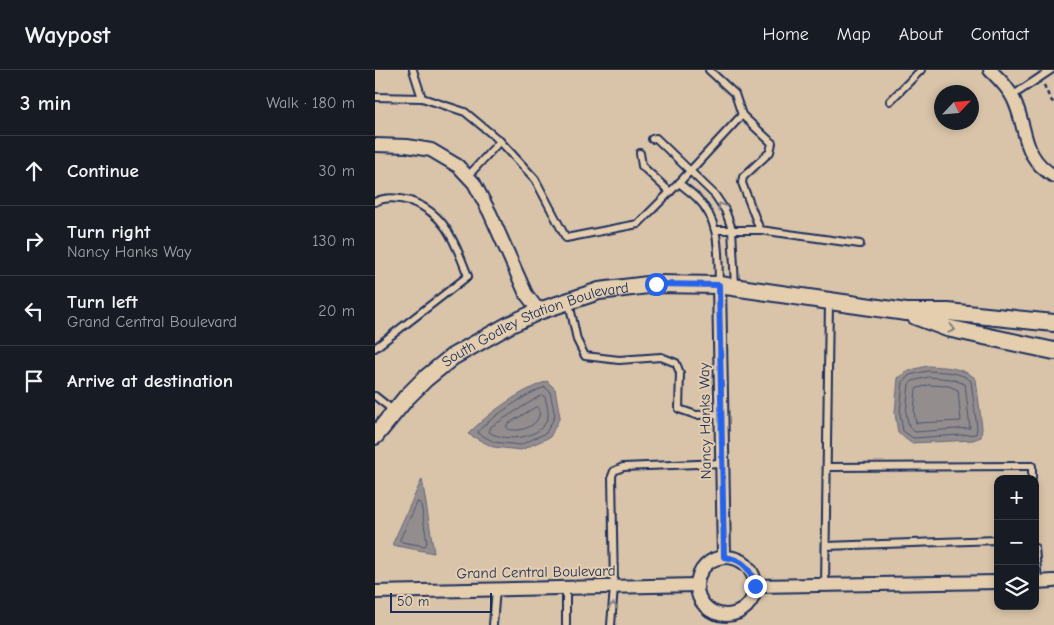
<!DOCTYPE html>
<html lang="en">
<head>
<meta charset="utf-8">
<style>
  body { margin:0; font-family:"Comic Neue",sans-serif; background:#242831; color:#f1f3f6 }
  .controls { position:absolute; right:15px; bottom:15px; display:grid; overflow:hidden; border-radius:10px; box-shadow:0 2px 8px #0003 }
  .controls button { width:45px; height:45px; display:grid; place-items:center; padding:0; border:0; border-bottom:1px solid #363941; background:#171b24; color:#f1f3f6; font:25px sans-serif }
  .compass { position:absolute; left:559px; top:15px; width:45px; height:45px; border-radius:50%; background:#171b24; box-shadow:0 2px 8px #0003; rotate:64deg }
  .scale { position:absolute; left:15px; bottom:12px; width:102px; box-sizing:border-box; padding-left:5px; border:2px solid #1b2f5e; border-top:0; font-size:14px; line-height:18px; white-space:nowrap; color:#1b2f5e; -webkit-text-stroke:4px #e5ceae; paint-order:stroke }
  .stop { position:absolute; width:15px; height:15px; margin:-11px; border:4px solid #2563eb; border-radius:50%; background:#fff }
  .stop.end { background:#2563eb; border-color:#fff; box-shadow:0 1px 5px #0008 }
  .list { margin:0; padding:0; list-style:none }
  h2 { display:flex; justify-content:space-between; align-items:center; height:65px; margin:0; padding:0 20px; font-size:21px }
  h2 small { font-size:16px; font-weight:400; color:#9ea1a6 }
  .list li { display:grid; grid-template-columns:32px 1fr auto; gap:15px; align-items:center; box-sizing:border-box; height:70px; padding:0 20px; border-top:1px solid #363941 }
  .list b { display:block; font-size:19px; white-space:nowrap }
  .list p { margin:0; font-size:16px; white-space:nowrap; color:#9ea1a6 }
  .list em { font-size:16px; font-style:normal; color:#9ea1a6 }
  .icon { flex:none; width:28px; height:28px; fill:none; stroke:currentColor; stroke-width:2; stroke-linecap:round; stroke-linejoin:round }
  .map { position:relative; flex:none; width:679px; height:555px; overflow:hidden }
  header { display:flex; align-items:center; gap:30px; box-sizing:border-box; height:70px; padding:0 25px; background:#171b24; border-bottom:1px solid #363941 }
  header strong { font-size:24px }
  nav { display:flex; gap:28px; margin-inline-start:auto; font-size:18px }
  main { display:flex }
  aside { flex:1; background:#171b24 }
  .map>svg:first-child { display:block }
  .water { fill:#938d8e; stroke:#63677b }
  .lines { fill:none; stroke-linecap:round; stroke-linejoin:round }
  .shore { stroke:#4b5571; stroke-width:1 }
  .service-casing { stroke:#1b2f5e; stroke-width:10 }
  .minor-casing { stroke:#1b2f5e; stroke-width:16 }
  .tertiary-casing { stroke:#1b2f5e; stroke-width:20 }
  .path { stroke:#1b2f5e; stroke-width:2.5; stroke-dasharray:4 4; stroke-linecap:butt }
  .service { stroke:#e5ceae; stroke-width:6 }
  .minor { stroke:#e5ceae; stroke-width:12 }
  .tertiary { stroke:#e5ceae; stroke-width:16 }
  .oneway { stroke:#807e86 }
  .route { stroke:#2563eb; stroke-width:6 }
  .labels { text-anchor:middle; stroke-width:4; stroke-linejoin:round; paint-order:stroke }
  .street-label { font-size:15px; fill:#1b2f5e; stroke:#e5ceae }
</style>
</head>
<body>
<header>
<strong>Waypost</strong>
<nav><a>Home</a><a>Map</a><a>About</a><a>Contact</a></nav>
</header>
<main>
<aside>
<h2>3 min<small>Walk · 180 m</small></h2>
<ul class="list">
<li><svg class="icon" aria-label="ahead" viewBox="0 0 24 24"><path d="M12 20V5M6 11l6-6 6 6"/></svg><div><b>Continue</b></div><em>30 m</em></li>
<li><svg class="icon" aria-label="right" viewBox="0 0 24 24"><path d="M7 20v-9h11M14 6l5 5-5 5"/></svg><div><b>Turn right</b><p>Nancy Hanks Way</p></div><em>130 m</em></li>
<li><svg class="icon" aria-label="left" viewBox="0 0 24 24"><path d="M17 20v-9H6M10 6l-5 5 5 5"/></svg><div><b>Turn left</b><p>Grand Central Boulevard</p></div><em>20 m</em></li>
<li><svg class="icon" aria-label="arrive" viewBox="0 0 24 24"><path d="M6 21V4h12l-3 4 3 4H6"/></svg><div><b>Arrive at destination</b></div></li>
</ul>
</aside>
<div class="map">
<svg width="679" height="555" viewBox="0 0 679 555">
  <rect width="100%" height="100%" fill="#d9c4a9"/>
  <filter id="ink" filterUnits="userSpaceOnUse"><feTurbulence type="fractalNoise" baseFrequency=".02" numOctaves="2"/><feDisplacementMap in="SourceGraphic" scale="10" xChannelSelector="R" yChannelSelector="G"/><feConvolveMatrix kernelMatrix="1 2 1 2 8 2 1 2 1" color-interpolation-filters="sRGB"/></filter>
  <g filter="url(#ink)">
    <g class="water">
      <path d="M552,296C570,297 588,297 601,309L607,358L606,367L598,370L536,373L523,363L520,343L523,308L532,301Z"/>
      <path d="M172,311L180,319L185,347L175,367L146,380L118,377L93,364C115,342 143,322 172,311Z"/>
      <polygon points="47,409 59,483 17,475"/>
    </g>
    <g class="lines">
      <g class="shore">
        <path d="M553,301C567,302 585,301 596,311L602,358L601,364L538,368L528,361L525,343L528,311L535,305Z"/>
        <polygon points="554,307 576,309 590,314 595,358 540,362 534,357 531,343 534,314 538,311"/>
        <polygon points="554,315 574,316 583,320 586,351 541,353 539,342 541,319"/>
        <path d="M170,317L175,322L180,346L171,363L145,375L119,372L103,363L104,360C119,346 150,324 170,317Z"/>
        <path d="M167,325L170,327C171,332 174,341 173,347C167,369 131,373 114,362L116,357Z"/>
        <path d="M161,337L164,338C168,355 146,363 132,359V355Z"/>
        <polygon points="43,432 46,434 52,473 50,476 27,472 25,470"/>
      </g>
      <g class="service-casing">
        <g id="service">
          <polyline points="38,0 47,28"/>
          <polyline points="334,0 360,24 367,45 397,73 395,82 368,107 367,113 385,160"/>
          <polyline points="637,26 676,0"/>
          <polyline points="0,27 47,28 90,42 125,71 160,109 191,168 263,154 304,113 367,45"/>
          <polyline points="515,31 546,0"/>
          <polyline points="277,69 281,68 340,125 350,140 357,159 360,216"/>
          <polyline points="265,83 267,96 295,122"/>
          <polyline points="93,106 125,71"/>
          <path d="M304,113C310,118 316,122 322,128C346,151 343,184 344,215"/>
          <path d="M0,132C10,127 24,128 35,131C71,143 80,173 93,206L0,278"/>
          <polyline points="341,160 385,160 485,174"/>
          <polyline points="194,232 202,270 210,286 244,290 286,287 301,293 305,303 304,339 321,345 346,344"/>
          <polyline points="0,326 19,341"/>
          <polyline points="452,397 657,396 657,409"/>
          <polyline points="451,476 623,470"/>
          <polyline points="660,478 663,512"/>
          <polyline points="450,515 454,232"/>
          <polyline points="191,518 191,555"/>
          <polyline points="118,555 121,519"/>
          <polyline points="236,555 239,517 237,406 239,401 248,397 347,393"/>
        </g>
      </g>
      <g class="minor-casing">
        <g id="minor">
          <path d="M615,0C624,9 634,18 639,30C653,60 646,87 679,106"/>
          <polyline points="0,75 32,76 56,80 83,96 99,113 115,143 151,224 164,241"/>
          <polyline points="344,215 349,487"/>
          <circle cx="351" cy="516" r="29"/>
          <polyline points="660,512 679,511"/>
          <polyline points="379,516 623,512"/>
          <polyline points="0,522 322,515"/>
        </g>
      </g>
      <g class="tertiary-casing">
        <g id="tertiary">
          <polyline points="540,246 572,258 679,281"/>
          <path id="s1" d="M0,366L31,328L50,309L77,287L134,255L164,241L224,221L281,214L344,215L531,242H573L679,253"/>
        </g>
      </g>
      <polyline class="path" points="669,15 675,29 679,33"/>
      <use href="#service" class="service"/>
      <use href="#minor" class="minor"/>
      <use href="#tertiary" class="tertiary"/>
    </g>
    <defs><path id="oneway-chevron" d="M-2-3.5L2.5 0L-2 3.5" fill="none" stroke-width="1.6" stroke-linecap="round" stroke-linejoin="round" transform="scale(1.25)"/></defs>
    <g class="oneway">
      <use href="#oneway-chevron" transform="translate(346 136) rotate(-121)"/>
      <use href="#oneway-chevron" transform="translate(577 259) rotate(14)"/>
      <use href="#oneway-chevron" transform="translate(238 536) rotate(-86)"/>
    </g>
  </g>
  <g class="lines" filter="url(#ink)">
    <path class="route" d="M281,214L344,215L349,487C367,489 376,498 380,516"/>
  </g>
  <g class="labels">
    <g class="street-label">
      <text dy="5" stroke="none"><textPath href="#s1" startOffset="201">South Godley Station Boulevard</textPath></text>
      <text transform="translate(330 351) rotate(-91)" y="5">Nancy Hanks Way</text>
      <text transform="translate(161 502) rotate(-1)" y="5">Grand Central Boulevard</text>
    </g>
  </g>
</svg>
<div class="controls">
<button>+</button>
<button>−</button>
<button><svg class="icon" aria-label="layers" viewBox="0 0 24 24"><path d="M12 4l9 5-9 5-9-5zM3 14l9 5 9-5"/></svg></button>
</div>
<svg class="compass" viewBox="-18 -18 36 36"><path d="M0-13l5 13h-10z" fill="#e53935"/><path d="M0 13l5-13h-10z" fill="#9ea1a6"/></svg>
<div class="scale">50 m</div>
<div class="stop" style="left:281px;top:214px"></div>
<div class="stop end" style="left:380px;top:516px"></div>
</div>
</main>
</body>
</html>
